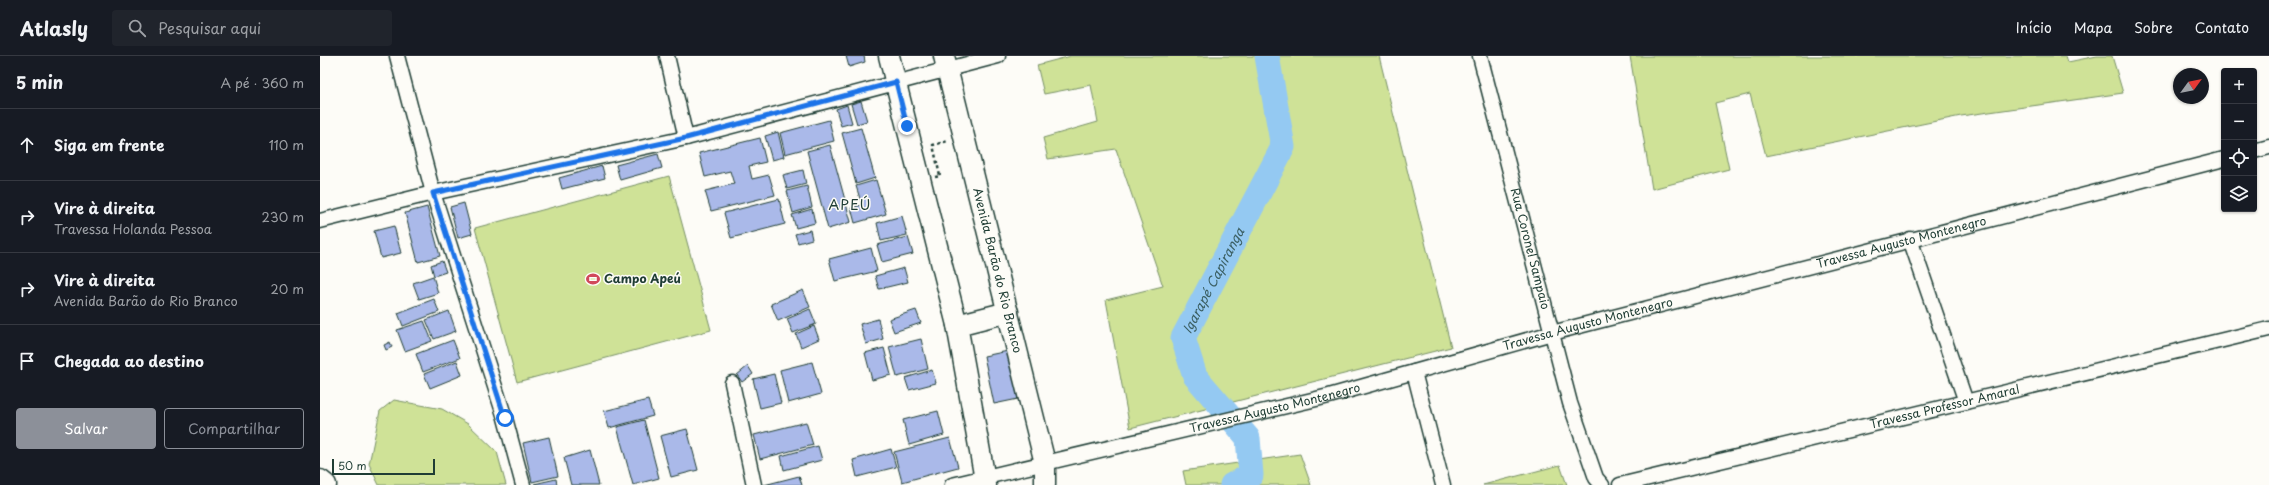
<!DOCTYPE html>
<html lang="pt">
<head>
<meta charset="utf-8">
<style>
  body { margin:0; font-family:"Playpen Sans",sans-serif; background:#20242c; color:#f1f3f6 }
  .controls { position:absolute; right:12px; top:12px; display:grid; overflow:hidden; border-radius:4px; box-shadow:0 1px 3px #0004 }
  .controls button { width:36px; height:36px; display:grid; place-items:center; padding:0; border:0; border-bottom:1px solid #363941; background:#171b24; color:#f1f3f6; font:20px sans-serif }
  .compass { position:absolute; left:1853px; top:12px; width:36px; height:36px; border-radius:50%; background:#171b24; box-shadow:0 1px 3px #0004; rotate:57deg }
  .scale { position:absolute; left:12px; bottom:10px; width:103px; box-sizing:border-box; padding-left:4px; border:2px solid #1f3d34; border-top:0; font-size:11px; line-height:14px; white-space:nowrap; color:#1f3d34; -webkit-text-stroke:3px #fdfcf7; paint-order:stroke }
  .stop { position:absolute; width:12px; height:12px; margin:-9px; border:3px solid #1a73e8; border-radius:50%; background:#fff }
  .stop.end { background:#1a73e8; border-color:#fff; box-shadow:0 1px 4px #0008 }
  .list { margin:0; padding:0; list-style:none }
  h2 { display:flex; justify-content:space-between; align-items:center; height:52px; margin:0; padding:0 16px; font-size:17px }
  h2 small { font-size:13px; font-weight:400; color:#9ea1a6 }
  .list li { display:grid; grid-template-columns:26px 1fr auto; gap:12px; align-items:center; box-sizing:border-box; height:72px; padding:0 16px; border-top:1px solid #363941 }
  .list b { display:block; font-size:15px; white-space:nowrap }
  .list p { margin:0; font-size:13px; white-space:nowrap; color:#9ea1a6 }
  .list em { font-size:13px; font-style:normal; color:#9ea1a6 }
  .actions { display:flex; gap:8px; padding:12px 16px }
  .actions a { flex:1; padding:9px 0; border:1px solid #8c9099; border-radius:4px; text-align:center; font-size:14px; color:#8c9099 }
  .actions .main { background:#8c9099; color:#fff }
  .icon { flex:none; width:22px; height:22px; fill:none; stroke:currentColor; stroke-width:2; stroke-linecap:round; stroke-linejoin:round }
  .map { position:relative; flex:none; width:1949px; height:429px; overflow:hidden }
  header { display:flex; align-items:center; gap:24px; box-sizing:border-box; height:56px; padding:0 20px; background:#171b24; border-bottom:1px solid #363941 }
  header strong { font-size:19px }
  nav { display:flex; gap:22px; margin-inline-start:auto; font-size:14px }
  .search { width:280px; height:36px; background:#20242c; display:flex; align-items:center; gap:10px; box-sizing:border-box; padding:0 14px; border-radius:4px; color:#9ea1a6; font-size:15px }
  main { display:flex }
  aside { flex:1; background:#171b24 }
  .map>svg:first-child { display:block }
  .green { fill:#cfe297; stroke:#779066 }
  .lines { fill:none; stroke-linecap:round; stroke-linejoin:round }
  .river { stroke:#94c9f2; stroke-width:25 }
  .building { fill:#aab9e9; stroke:#1f3d34 }
  .minor-casing { stroke:#1f3d34; stroke-width:17 }
  .secondary-casing { stroke:#1f3d34; stroke-width:23 }
  .trunk-casing { stroke:#1f3d34; stroke-width:25 }
  .path { stroke:#1f3d34; stroke-width:2.5; stroke-dasharray:3 3; stroke-linecap:butt }
  .minor { stroke:#fdfcf7; stroke-width:14 }
  .secondary { stroke:#fdfcf7; stroke-width:20 }
  .trunk { stroke:#fdfcf7; stroke-width:22 }
  .route { stroke:#1a73e8; stroke-width:5 }
  .labels { text-anchor:middle; stroke-width:3; stroke-linejoin:round; paint-order:stroke }
  .street-label { font-size:12px; fill:#1f3d34; stroke:#fdfcf7 }
  .poi-label { font-size:12px; font-weight:bold; fill:#1f3d34; stroke:#fdfcf7; text-anchor:start }
  .water-label { font-size:13px; font-style:italic; fill:#3c6064; stroke:#fdfcf7 }
  .quarter-label { font-size:14px; letter-spacing:1px; fill:#1f3d34; stroke:#fdfcf7 }
</style>
</head>
<body>
<header>
<strong>Atlasly</strong>
<div class="search"><svg class="icon" aria-label="search" viewBox="0 0 24 24"><circle cx="10" cy="10" r="6"/><path d="M15 15l6 6"/></svg>Pesquisar aqui</div>
<nav><a>Início</a><a>Mapa</a><a>Sobre</a><a>Contato</a></nav>
</header>
<main>
<aside>
<h2>5 min<small>A pé · 360 m</small></h2>
<ul class="list">
<li><svg class="icon" aria-label="ahead" viewBox="0 0 24 24"><path d="M12 20V5M6 11l6-6 6 6"/></svg><div><b>Siga em frente</b></div><em>110 m</em></li>
<li><svg class="icon" aria-label="right" viewBox="0 0 24 24"><path d="M7 20v-9h11M14 6l5 5-5 5"/></svg><div><b>Vire à direita</b><p>Travessa Holanda Pessoa</p></div><em>230 m</em></li>
<li><svg class="icon" aria-label="right" viewBox="0 0 24 24"><path d="M7 20v-9h11M14 6l5 5-5 5"/></svg><div><b>Vire à direita</b><p>Avenida Barão do Rio Branco</p></div><em>20 m</em></li>
<li><svg class="icon" aria-label="arrive" viewBox="0 0 24 24"><path d="M6 21V4h12l-3 4 3 4H6"/></svg><div><b>Chegada ao destino</b></div></li>
</ul>
<div class="actions"><a class="main">Salvar</a><a>Compartilhar</a></div>
</aside>
<div class="map">
<svg width="1949" height="429" viewBox="0 0 1949 429">
  <rect width="100%" height="100%" fill="#fdfcf7"/>
  <filter id="ink" filterUnits="userSpaceOnUse"><feTurbulence type="fractalNoise" baseFrequency=".025" numOctaves="2"/><feDisplacementMap in="SourceGraphic" scale="8" xChannelSelector="R" yChannelSelector="G"/><feConvolveMatrix kernelMatrix="1 2 1 2 8 2 1 2 1" color-interpolation-filters="sRGB"/></filter>
  <g filter="url(#ink)">
    <g class="green">
      <polygon points="751,0 1059,0 1131,291 810,372 786,244 843,230 796,93 728,103 723,82 778,66 771,29 724,38 717,9"/>
      <polygon points="1310,0 1746,0 1748,6 1777,0 1792,0 1803,37 1641,60 1446,100 1430,38 1395,47 1409,113 1332,133"/>
      <polygon points="349,120 391,274 197,326 155,172"/>
      <polygon points="74,344 122,353 148,368 177,396 186,429 59,429 49,408 60,355"/>
      <polygon points="980,398 991,429 866,429 863,415"/>
      <polygon points="1240,409 1247,429 1163,429"/>
    </g>
    <g class="lines">
      <path class="river" id="s1" d="M912,429L931,419L928,382L875,320L863,282L963,91L947,0"/>
    </g>
    <g class="building">
      <polygon points="526,0 544,0 545,6 529,11"/>
      <polygon points="541,45 547,65 537,68 531,48"/>
      <polygon points="527,49 532,67 521,70 516,53"/>
      <polygon points="509,64 514,85 465,98 460,77"/>
      <polygon points="541,72 555,122 536,128 522,77"/>
      <polygon points="458,76 464,101 452,104 445,80"/>
      <polygon points="440,82 446,106 429,110 432,123 449,119 455,139 391,155 385,135 414,128 410,115 385,121 379,97"/>
      <polygon points="510,89 531,166 508,173 487,95"/>
      <polygon points="338,98 342,112 300,124 296,109"/>
      <polygon points="282,110 285,122 242,133 239,122"/>
      <polygon points="483,114 486,128 467,133 463,119"/>
      <polygon points="556,124 566,158 535,167 531,152 542,149 536,130"/>
      <polygon points="487,130 492,151 473,157 467,135"/>
      <polygon points="459,143 465,168 411,182 404,157"/>
      <polygon points="144,147 152,178 138,182 130,151"/>
      <polygon points="107,151 120,200 98,206 85,157"/>
      <polygon points="492,153 495,167 476,172 472,159"/>
      <polygon points="582,160 587,179 561,185 557,167"/>
      <polygon points="74,170 81,197 61,202 54,175"/>
      <polygon points="490,174 492,183 478,187 475,178"/>
      <polygon points="588,181 593,198 562,206 557,189"/>
      <polygon points="551,192 557,215 515,225 509,203"/>
      <polygon points="122,205 126,216 114,220 111,209"/>
      <polygon points="584,212 588,226 559,233 555,220"/>
      <polygon points="113,220 118,237 99,243 93,227"/>
      <polygon points="483,234 490,251 458,265 451,248"/>
      <polygon points="114,243 119,256 83,270 78,257"/>
      <polygon points="490,253 496,268 473,277 467,263"/>
      <polygon points="596,254 601,267 574,276 569,263"/>
      <polygon points="129,255 136,275 114,283 106,264"/>
      <polygon points="558,263 563,283 546,288 540,268"/>
      <polygon points="104,265 112,285 85,295 77,274"/>
      <polygon points="494,270 499,283 481,291 476,278"/>
      <polygon points="601,283 608,313 577,321 569,291"/>
      <polygon points="133,284 140,302 103,316 96,298"/>
      <polygon points="70,286 72,291 66,294 64,289"/>
      <polygon points="564,292 571,319 552,324 545,297"/>
      <polygon points="688,295 698,343 674,348 664,300"/>
      <polygon points="137,305 142,319 110,332 104,318"/>
      <polygon points="492,306 501,338 468,347 460,314"/>
      <polygon points="428,310 433,318 422,326 417,319"/>
      <polygon points="612,314 616,327 589,334 585,322"/>
      <polygon points="454,318 461,347 440,352 433,323"/>
      <polygon points="328,344 333,360 289,372 284,355"/>
      <polygon points="618,355 624,379 589,389 583,364"/>
      <polygon points="324,364 339,422 313,429 297,371"/>
      <polygon points="486,366 493,389 440,403 434,379"/>
      <polygon points="367,373 378,414 351,421 340,380"/>
      <polygon points="229,381 238,420 212,426 203,387"/>
      <polygon points="630,382 638,411 582,426 574,396"/>
      <polygon points="498,390 502,404 464,414 461,400"/>
      <polygon points="571,393 576,411 537,421 533,404"/>
      <polygon points="270,394 279,429 251,429 244,402"/>
      <polygon points="479,420 482,429 444,429"/>
      <polygon points="236,423 237,429 215,429 214,428"/>
    </g>
    <g class="lines">
      <g class="minor-casing">
        <g id="minor">
          <polyline points="77,0 113,137 185,362 203,429"/>
          <polyline points="347,0 366,82"/>
          <path id="s2" d="M1160,0L1250,347L1276,422L1282,429"/>
          <polyline points="1934,95 1949,91"/>
          <polyline points="0,165 113,137 366,82 678,0"/>
          <polyline points="1590,183 1646,346"/>
          <polyline points="1094,316 1123,429"/>
          <polyline points="412,327 434,429"/>
          <path id="s3" d="M632,429L1009,340L1232,277L1904,103"/>
          <path id="s4" d="M1300,429L1949,273"/>
        </g>
      </g>
      <g class="secondary-casing">
        <g id="secondary">
          <polyline points="569,0 637,269 666,429"/>
          <path id="s5" d="M624,0L725,407V429"/>
          <polyline points="637,269 688,256"/>
        </g>
      </g>
      <g class="trunk-casing">
        <polyline id="trunk" points="0,425 5,429"/>
      </g>
      <polyline class="path" points="615,121 620,120 613,89 628,85"/>
      <use href="#minor" class="minor"/>
      <use href="#secondary" class="secondary"/>
      <use href="#trunk" class="trunk"/>
    </g>
  </g>
  <g class="lines" filter="url(#ink)">
    <polyline class="route" points="185,362 113,137 366,82 576,26 587,70"/>
  </g>
  <defs>
    <g id="stadium-bare" transform="scale(1.08)"><path d="M0-5a6.5 5 0 1 0 0 10a6.5 5 0 1 0 0-10ZM-3.5-1.8h7v3.6h-7Z" fill="#d1495b" stroke="#fdfcf7" stroke-width="2.5" paint-order="stroke"/></g>
  </defs>
  <g fill-rule="evenodd">
    <use href="#stadium-bare" x="273" y="223"/>
  </g>
  <g class="labels">
    <g class="street-label">
      <text dy="4" stroke="none"><textPath href="#s3" startOffset="980">Travessa Augusto Montenegro</textPath></text>
      <text dy="4" stroke="none"><textPath href="#s2" startOffset="199">Rua Coronel Sampaio</textPath></text>
      <text dy="4" stroke="none"><textPath href="#s5" startOffset="221">Avenida Barão do Rio Branco</textPath></text>
      <text dy="4" stroke="none"><textPath href="#s3" startOffset="656">Travessa Augusto Montenegro</textPath></text>
      <text dy="4" stroke="none"><textPath href="#s4" startOffset="334">Travessa Professor Amaral</textPath></text>
      <text dy="4" stroke="none"><textPath href="#s3" startOffset="332">Travessa Augusto Montenegro</textPath></text>
    </g>
    <g class="poi-label">
      <text x="284" y="227">Campo Apeú</text>
    </g>
    <g class="water-label">
      <text dy="5" stroke="none"><textPath href="#s1" startOffset="245">Igarapé Capiranga</textPath></text>
    </g>
    <g class="quarter-label">
      <text x="530" y="154">APEÚ</text>
    </g>
  </g>
</svg>
<div class="controls">
<button>+</button>
<button>−</button>
<button><svg class="icon" aria-label="locate" viewBox="0 0 24 24"><circle cx="12" cy="12" r="6"/><path d="M12 2v4M12 18v4M2 12h4M18 12h4"/></svg></button>
<button><svg class="icon" aria-label="layers" viewBox="0 0 24 24"><path d="M12 4l9 5-9 5-9-5zM3 14l9 5 9-5"/></svg></button>
</div>
<svg class="compass" viewBox="-18 -18 36 36"><path d="M0-13l5 13h-10z" fill="#e53935"/><path d="M0 13l5-13h-10z" fill="#9ea1a6"/></svg>
<div class="scale">50 m</div>
<div class="stop" style="left:185px;top:362px"></div>
<div class="stop end" style="left:587px;top:70px"></div>
</div>
</main>
</body>
</html>
